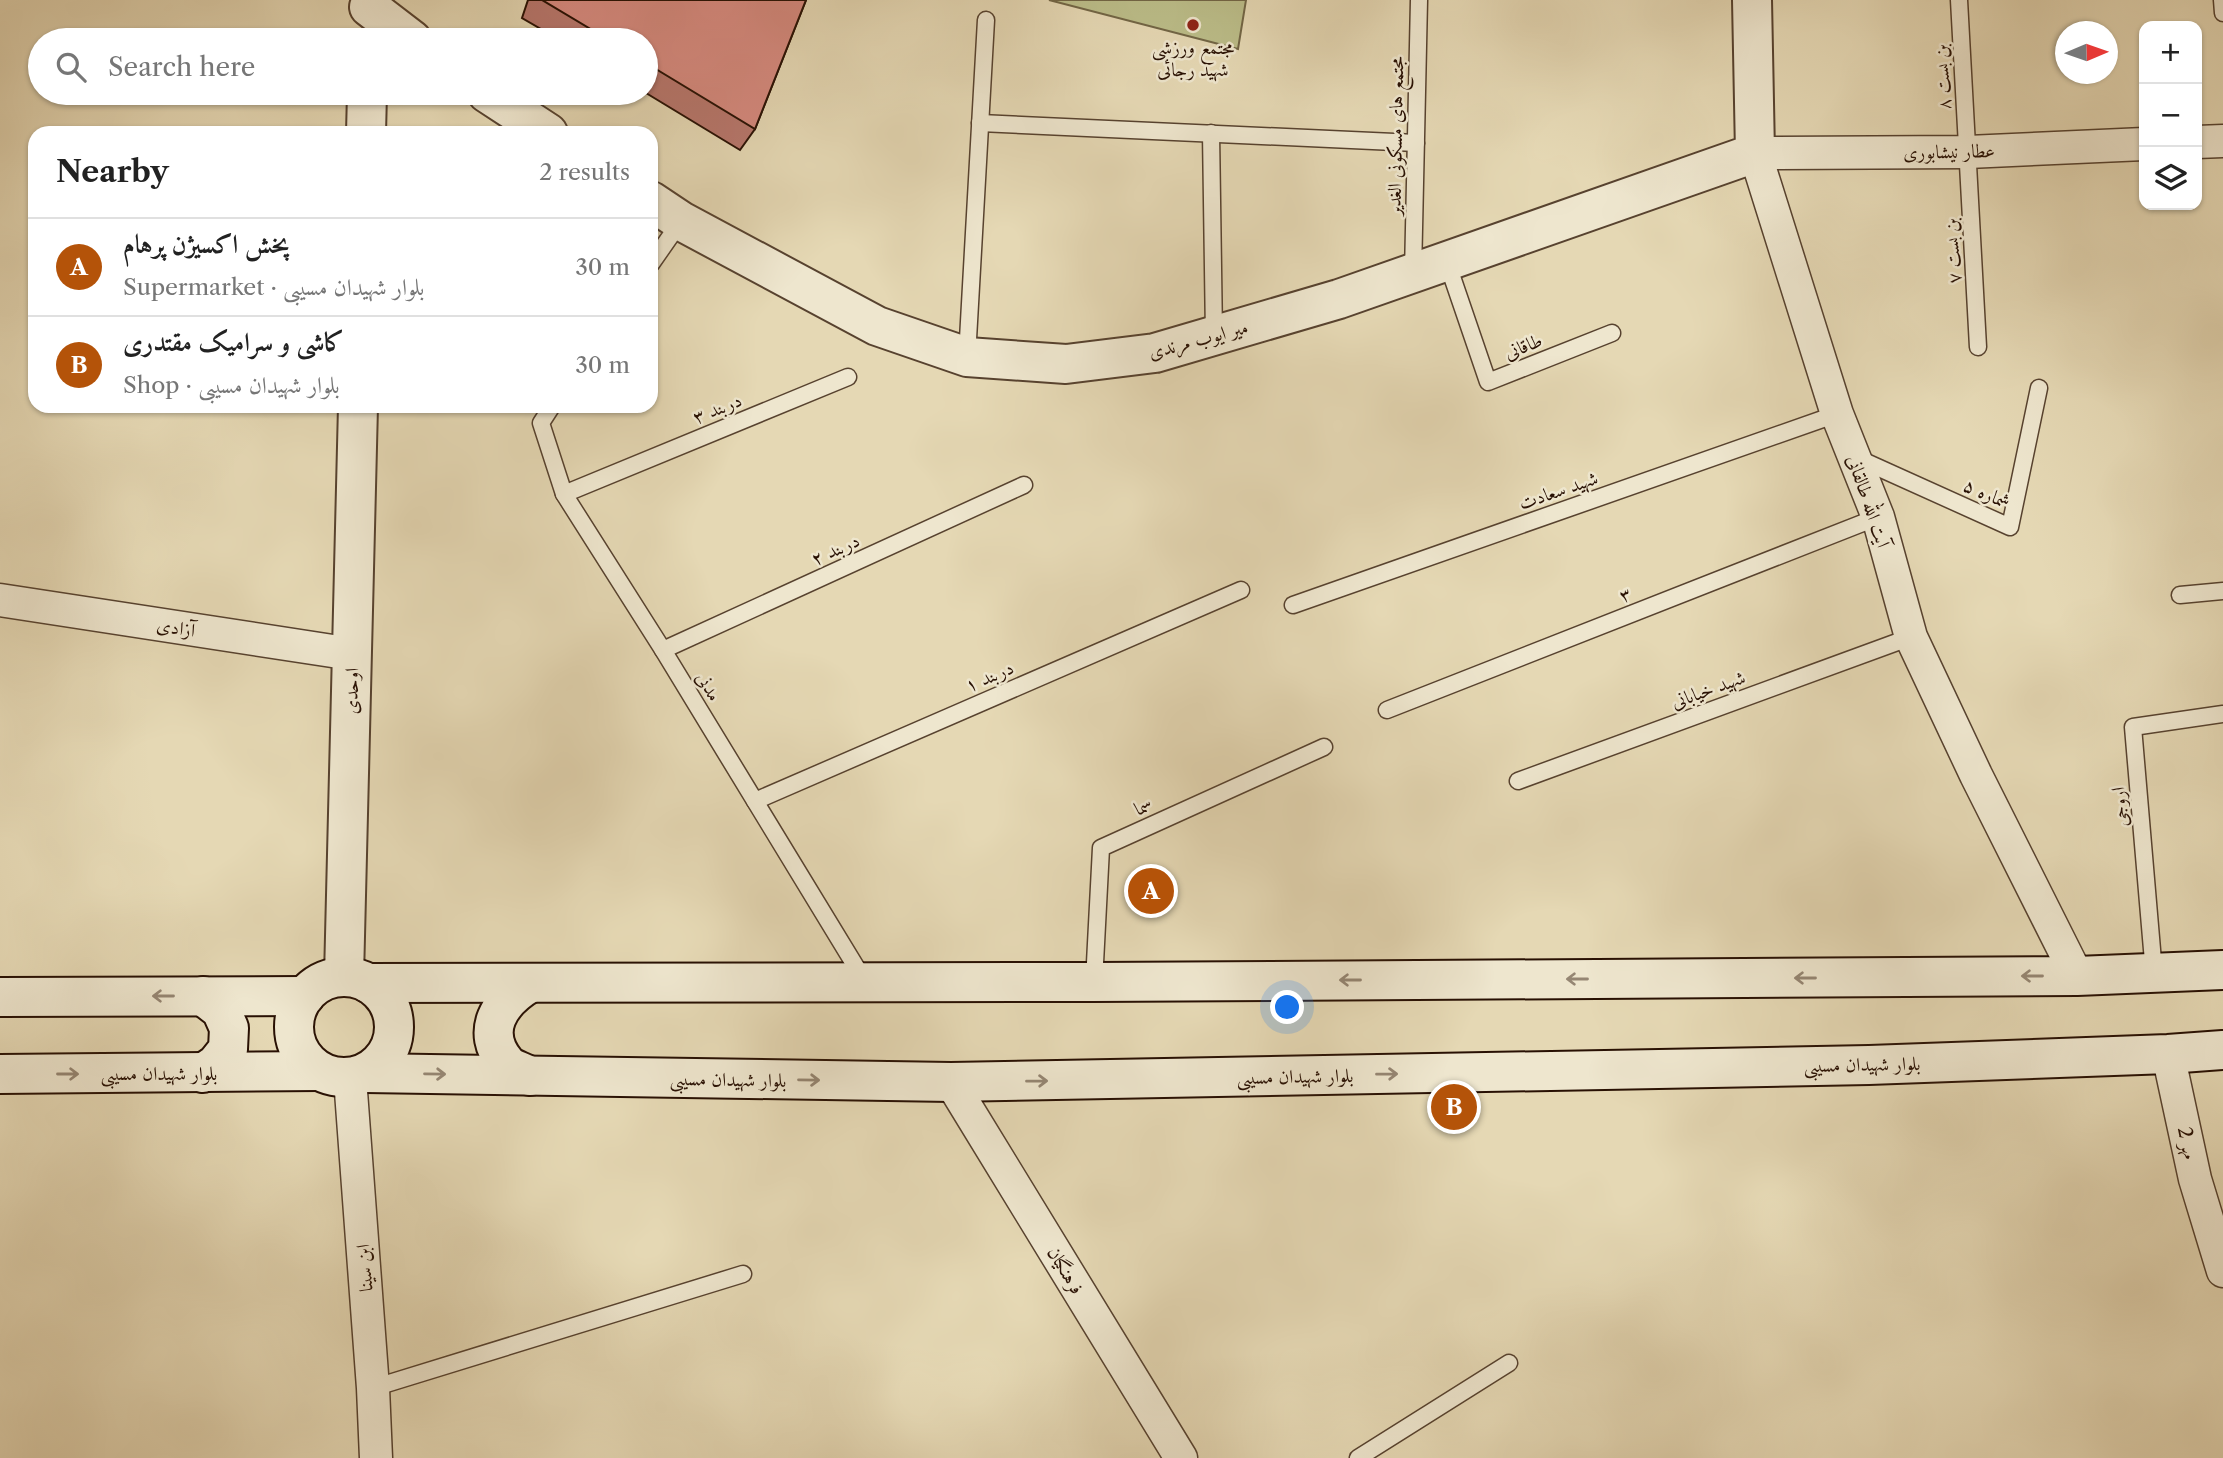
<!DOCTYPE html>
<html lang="en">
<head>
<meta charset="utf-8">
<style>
  body { margin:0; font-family:"Libre Caslon Text",Amiri,serif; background:#f2f2f2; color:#222 }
  .controls { position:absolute; right:21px; top:21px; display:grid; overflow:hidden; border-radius:14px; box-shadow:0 2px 5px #0004 }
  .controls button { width:63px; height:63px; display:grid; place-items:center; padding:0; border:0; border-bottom:2px solid #e0e0e0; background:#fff; color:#222; font:35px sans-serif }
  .compass { position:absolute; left:2055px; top:21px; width:63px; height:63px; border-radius:50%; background:#fff; box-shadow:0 2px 5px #0004; rotate:88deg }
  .you { position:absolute; left:1288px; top:1008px; width:24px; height:24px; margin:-18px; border:5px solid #fff; border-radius:50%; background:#1a73e8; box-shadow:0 0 0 10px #1a73e833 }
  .badge { display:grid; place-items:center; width:46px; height:46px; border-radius:50%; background:#b45309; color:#fff; font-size:23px; font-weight:700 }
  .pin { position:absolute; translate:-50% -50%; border:4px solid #fff; box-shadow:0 2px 7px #0006 }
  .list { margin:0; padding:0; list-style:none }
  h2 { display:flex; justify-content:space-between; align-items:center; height:91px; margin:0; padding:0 28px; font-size:30px }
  h2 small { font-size:23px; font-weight:400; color:#767676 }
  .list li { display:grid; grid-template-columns:46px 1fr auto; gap:21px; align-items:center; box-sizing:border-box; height:98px; padding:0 28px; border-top:2px solid #e0e0e0 }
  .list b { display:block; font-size:26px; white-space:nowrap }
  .list p { margin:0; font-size:23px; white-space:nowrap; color:#767676 }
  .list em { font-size:23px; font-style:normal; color:#767676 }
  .icon { flex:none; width:38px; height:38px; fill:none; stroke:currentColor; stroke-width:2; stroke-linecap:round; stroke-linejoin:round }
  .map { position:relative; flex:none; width:2223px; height:1458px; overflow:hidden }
  .search { position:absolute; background:#fff; box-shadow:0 2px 5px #0004; left:28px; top:28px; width:630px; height:77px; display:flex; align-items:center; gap:18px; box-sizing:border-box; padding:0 24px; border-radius:38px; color:#767676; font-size:26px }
  .panel { position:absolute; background:#fff; box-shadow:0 2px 5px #0004; left:28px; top:126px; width:630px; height:287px; border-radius:21px }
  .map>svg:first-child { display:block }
  .green { fill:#bbbd89; stroke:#726646; stroke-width:2 }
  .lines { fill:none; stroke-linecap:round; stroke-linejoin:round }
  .service-casing { stroke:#57422f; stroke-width:19 }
  .minor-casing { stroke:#57422f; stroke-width:35 }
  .tertiary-casing { stroke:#57422f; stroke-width:42 }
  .secondary-casing { stroke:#281003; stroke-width:42 }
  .service { stroke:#eee6ce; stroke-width:16 }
  .minor { stroke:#eee6ce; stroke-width:32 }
  .tertiary { stroke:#eee6ce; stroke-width:38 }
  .secondary { stroke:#eee6ce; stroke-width:38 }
  .wall { fill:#b7766c; stroke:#281003; stroke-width:2 }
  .building { fill:#d5897e; stroke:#281003; stroke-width:2 }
  .oneway { stroke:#958673 }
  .poi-dot { fill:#8f2418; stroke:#eee6ce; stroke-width:2.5 }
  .labels { text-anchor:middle; stroke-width:5; stroke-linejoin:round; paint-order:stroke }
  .poi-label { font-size:19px; fill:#281003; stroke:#eee6ce }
  .street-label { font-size:19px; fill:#281003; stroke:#eee6ce }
</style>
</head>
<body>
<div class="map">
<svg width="2223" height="1458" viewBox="0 0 2223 1458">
  <rect width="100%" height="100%" fill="#e5d8b4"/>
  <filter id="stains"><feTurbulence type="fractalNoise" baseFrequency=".00286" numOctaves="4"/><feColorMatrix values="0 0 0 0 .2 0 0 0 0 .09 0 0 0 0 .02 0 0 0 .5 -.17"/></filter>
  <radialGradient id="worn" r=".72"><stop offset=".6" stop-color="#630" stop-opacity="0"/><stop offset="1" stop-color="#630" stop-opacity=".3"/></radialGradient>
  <polygon class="green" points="1049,0 1246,0 1238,49"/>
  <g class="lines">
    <g class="service-casing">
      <g id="service">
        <polyline points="1959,0 1978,347"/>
        <polyline points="2222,0 2223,13"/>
        <polyline points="980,123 1416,143"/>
        <polyline points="1211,133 1214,336"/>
        <polyline points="1447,262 1488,382 1612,333"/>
        <polyline points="651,264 681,221"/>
        <polyline points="1413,274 1419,0"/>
        <polyline points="967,357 986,20"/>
        <polyline points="552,406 541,423 564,494 663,650 864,980"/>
        <polyline points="1857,458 2010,527 2039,388"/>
        <polyline points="564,494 848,377"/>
        <polyline points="2180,595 2223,591"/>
        <polyline points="1293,605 1837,414"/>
        <polyline points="663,650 1024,485"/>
        <polyline points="1387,710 1878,517"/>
        <polyline points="1518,781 1911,637"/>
        <polyline points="755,801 1241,590"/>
        <polyline points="2154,973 2133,727 2223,714"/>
        <polyline points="1094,982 1101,848 1324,747"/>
        <polyline points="373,1388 743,1274"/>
        <polyline points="1358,1458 1509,1363"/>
      </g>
    </g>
    <g class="minor-casing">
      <g id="minor">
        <polyline points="2197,142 2223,141"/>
        <polyline points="0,600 352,654"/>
        <polyline points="2077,976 1976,775 1911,637 1878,517 1837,414 1755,153 1968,152 2144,144"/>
        <polyline points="2168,1054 2195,1179 2223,1271"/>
        <polyline points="350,1078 373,1388 376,1458"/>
        <polyline points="951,1082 1181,1458"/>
      </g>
    </g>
    <g class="tertiary-casing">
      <g id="tertiary">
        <polyline points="369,7 412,40"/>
        <polyline points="487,93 548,133"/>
        <polyline points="366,133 367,93"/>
        <polyline points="651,201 681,221 877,326 967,357 1066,364 1155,353 1339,299 1755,153 1752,0"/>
        <polyline points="344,977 358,406"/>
      </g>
    </g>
    <g class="secondary-casing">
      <g id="secondary">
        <circle cx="344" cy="1027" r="50"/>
        <polyline points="368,983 1094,982 2077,976 2223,970"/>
        <path d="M530,983C500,1001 479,1031 506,1063C511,1069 523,1072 530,1076"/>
        <polyline points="0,997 305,996"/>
        <polyline points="203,1073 216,1064 228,1049 229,1028 221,1010 203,996"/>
        <polyline points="366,1073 951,1082 1869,1065 2168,1054 2223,1050"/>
        <polyline points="0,1074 319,1071"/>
      </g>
    </g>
    <use href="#service" class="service"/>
    <use href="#minor" class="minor"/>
    <use href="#tertiary" class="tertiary"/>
    <use href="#secondary" class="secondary"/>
  </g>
  <polygon class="wall" points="528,0 806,0 755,129 740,150 646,93 646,40 560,40 522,18"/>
  <polygon class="building" points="542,0 806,0 755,129 646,63 646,40 609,40"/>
  <defs><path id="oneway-shaft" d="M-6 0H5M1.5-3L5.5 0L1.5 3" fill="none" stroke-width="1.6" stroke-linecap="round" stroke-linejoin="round" transform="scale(1.75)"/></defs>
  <g class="oneway">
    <use href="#oneway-shaft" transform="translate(2032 976) rotate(180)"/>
    <use href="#oneway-shaft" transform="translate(1805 978) rotate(180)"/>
    <use href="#oneway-shaft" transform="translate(1577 979) rotate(180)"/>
    <use href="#oneway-shaft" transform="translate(1350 980) rotate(180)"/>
    <use href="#oneway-shaft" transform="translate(163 996) rotate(180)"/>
    <use href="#oneway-shaft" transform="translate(68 1074)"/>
    <use href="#oneway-shaft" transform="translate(435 1074) rotate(1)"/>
    <use href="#oneway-shaft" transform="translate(1387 1074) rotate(-1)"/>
    <use href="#oneway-shaft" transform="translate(809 1080) rotate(1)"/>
    <use href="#oneway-shaft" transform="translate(1037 1081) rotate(-1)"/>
  </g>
  <circle class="poi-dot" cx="1193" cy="25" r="7"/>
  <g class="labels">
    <g class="poi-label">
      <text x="1193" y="54">مجتمع ورزشی<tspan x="1193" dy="22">شهید رجائی</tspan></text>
    </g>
    <g class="street-label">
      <text transform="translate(1942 77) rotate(-93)" y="7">بن بست ۸</text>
      <text transform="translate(1395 136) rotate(-89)" y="7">مجتمع های مسکونی الغدیر</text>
      <text transform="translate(1949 151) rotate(-1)" y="7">عطار نیشابوری</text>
      <text transform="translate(1952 251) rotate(-93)" y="7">بن بست ۷</text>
      <text transform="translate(1198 339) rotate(-15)" y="7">میر ایوب مرندی</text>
      <text transform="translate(1523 346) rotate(-22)" y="7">طاقانی</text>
      <text transform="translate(717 408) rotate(-22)" y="7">دربند ۳</text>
      <text transform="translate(1558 490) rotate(-19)" y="7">شهید سعادت</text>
      <text transform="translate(1987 493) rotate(24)" y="7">شماره ۵</text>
      <text transform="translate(1869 501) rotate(71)" y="7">آیت الله طالقانی</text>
      <text transform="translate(835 549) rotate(-24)" y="7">دربند ۲</text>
      <text transform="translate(1625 594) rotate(-21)" y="7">۳</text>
      <text transform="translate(176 627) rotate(9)" y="7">آزادی</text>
      <text transform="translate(989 676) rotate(-23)" y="7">دربند ۱</text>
      <text transform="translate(709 686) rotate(59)" y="7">مدنی</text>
      <text transform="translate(1708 689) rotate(-20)" y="7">شهید خیابانی</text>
      <text transform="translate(351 691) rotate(-89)" y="7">اوحدی</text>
      <text transform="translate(1143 806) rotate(-24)" y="7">سما</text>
      <text transform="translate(2119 807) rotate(-95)" y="7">اروجی</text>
      <text transform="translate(1862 1064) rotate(-1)" y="7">بلوار شهیدان مسیبی</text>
      <text x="159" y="1080">بلوار شهیدان مسیبی</text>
      <text transform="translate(1295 1076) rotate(-1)" y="7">بلوار شهیدان مسیبی</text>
      <text transform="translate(728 1079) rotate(1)" y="7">بلوار شهیدان مسیبی</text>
      <text transform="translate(2188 1143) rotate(78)" y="7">مهر 2</text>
      <text transform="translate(364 1268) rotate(-94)" y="7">ابن سینا</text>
      <text transform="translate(1066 1270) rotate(59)" y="7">فرهنگیان</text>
    </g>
  </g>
  <rect width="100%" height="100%" filter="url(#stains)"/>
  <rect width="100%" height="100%" fill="url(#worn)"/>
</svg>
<div class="controls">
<button>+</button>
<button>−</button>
<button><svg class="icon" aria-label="layers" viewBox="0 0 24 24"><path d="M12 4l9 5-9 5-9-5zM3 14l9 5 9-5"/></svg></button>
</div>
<svg class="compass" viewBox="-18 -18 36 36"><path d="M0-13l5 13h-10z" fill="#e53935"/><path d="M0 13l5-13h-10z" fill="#767676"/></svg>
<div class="you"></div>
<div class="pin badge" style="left:1151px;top:891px">A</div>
<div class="pin badge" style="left:1454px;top:1107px">B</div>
<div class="search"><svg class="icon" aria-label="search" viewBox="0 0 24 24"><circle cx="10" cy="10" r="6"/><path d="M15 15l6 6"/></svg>Search here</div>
<section class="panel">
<h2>Nearby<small>2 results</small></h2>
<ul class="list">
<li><span class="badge">A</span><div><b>پخش اکسیژن پرهام</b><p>Supermarket · بلوار شهیدان مسیبی</p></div><em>30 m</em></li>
<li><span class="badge">B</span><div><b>کاشی و سرامیک مقتدری</b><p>Shop · بلوار شهیدان مسیبی</p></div><em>30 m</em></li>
</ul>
</section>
</div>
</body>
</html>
